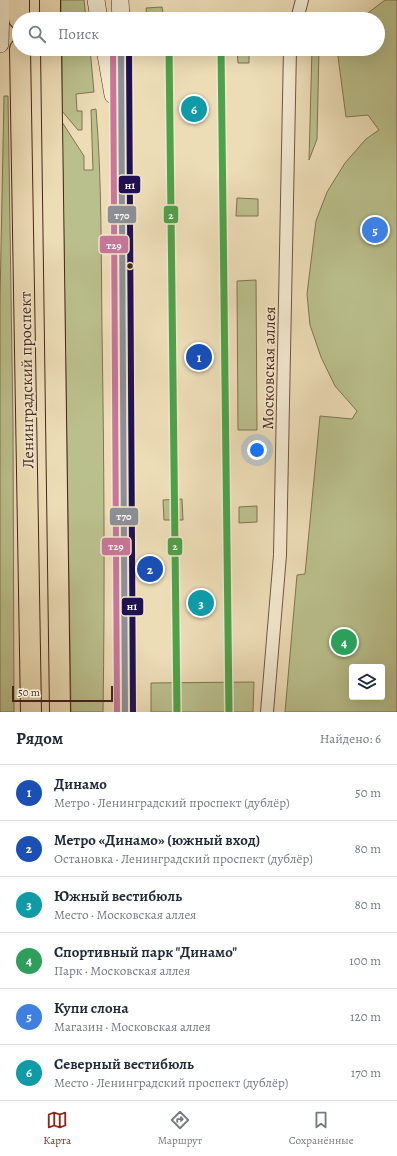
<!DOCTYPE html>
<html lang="ru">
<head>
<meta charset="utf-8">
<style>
  body { margin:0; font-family:Alegreya,serif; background:#f6f6f7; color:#1f2937 }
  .controls { position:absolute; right:12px; bottom:12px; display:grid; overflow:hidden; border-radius:4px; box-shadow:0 4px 16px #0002 }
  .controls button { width:36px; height:36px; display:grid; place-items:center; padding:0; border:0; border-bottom:1px solid #e0e1e3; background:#fff; color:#1f2937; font:20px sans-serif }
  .scale { position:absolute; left:12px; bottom:10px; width:101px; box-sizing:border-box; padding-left:4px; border:2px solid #492618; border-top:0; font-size:11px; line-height:14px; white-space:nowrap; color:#492618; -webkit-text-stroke:3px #f3e9d0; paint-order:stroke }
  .you { position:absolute; left:257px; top:450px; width:14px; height:14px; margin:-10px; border:3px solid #fff; border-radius:50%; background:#1a73e8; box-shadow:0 0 0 6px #1a73e833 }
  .badge { display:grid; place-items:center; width:26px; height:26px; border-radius:50%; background:#8f2418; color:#fff; font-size:13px; font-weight:700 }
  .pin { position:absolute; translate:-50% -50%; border:2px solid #fff; box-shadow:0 1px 4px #0006 }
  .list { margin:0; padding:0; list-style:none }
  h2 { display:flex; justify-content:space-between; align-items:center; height:52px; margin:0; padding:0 16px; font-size:17px }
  h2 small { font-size:13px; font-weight:400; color:#747a83 }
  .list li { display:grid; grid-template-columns:26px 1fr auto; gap:12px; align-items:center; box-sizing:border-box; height:56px; padding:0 16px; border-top:1px solid #e0e1e3 }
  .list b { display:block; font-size:15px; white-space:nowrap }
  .list p { margin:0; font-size:13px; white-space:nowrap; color:#747a83 }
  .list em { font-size:13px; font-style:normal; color:#747a83 }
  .icon { flex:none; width:22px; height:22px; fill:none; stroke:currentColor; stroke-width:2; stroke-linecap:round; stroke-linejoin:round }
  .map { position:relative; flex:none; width:397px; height:712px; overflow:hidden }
  .search { position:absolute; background:#fff; box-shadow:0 4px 16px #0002; left:12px; right:12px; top:12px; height:44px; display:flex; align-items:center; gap:10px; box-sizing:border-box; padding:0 14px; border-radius:22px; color:#747a83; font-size:15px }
  .sheet { height:388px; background:#fff }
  nav { display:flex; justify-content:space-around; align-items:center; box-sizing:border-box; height:56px; border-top:1px solid #e0e1e3; background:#fff; font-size:11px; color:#747a83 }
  nav a { display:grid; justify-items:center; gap:2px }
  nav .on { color:#8f2418 }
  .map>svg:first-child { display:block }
  .green { fill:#bac08d; stroke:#827352; fill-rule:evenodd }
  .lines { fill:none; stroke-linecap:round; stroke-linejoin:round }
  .minor-casing { stroke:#725440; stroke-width:14 }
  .secondary-casing { stroke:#492618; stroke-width:18 }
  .primary-casing { stroke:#492618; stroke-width:22 }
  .minor { stroke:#f3e9d0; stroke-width:12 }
  .secondary { stroke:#f3e9d0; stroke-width:17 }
  .primary { stroke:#edddb7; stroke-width:20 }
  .bus-1-casing { stroke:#f3e9d0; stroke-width:9 }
  .bus-2-casing { stroke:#f3e9d0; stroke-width:9 }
  .bus-3-casing { stroke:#f3e9d0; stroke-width:9 }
  .bus-1 { stroke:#8c9097; stroke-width:6 }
  .bus-2 { stroke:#c8779a; stroke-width:6 }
  .bus-3 { stroke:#1f1051; stroke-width:6 }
  .metro-1-casing { stroke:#f3e9d0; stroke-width:10 }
  .metro-1 { stroke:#4ea24a; stroke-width:7 }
  .bus-dot { fill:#492618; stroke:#f3e9d0; stroke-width:1.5 }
  .labels { text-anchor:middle; stroke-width:3; stroke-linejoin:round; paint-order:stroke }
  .street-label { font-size:16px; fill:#492618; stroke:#f3e9d0 }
  .line-badge { stroke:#f3e9d0; stroke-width:1.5 }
  .badge-label { font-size:11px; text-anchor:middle; font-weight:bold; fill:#fff }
</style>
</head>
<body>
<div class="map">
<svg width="397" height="712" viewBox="0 0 397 712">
  <rect width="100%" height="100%" fill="#edddb7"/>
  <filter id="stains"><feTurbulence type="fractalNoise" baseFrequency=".005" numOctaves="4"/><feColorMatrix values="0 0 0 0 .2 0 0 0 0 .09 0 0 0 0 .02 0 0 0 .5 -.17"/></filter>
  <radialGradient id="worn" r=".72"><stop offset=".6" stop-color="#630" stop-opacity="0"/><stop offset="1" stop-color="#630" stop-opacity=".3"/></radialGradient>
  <g class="green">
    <polygon points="61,0 84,0 86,19 61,19"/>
    <path d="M385,0H397V712H285L297,575L305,574L320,416L352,419L357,411L335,386L321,357L310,325L307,294L316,221L327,192L345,163L366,139L379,130L368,115L346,117L337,49H378V19H360ZM352,667H382V697H352Z"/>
    <polygon points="162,7 164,19 147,19 146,8"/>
    <polygon points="62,49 90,49 94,92 76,94 77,111 82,111 82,130 78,130 62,111"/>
    <polygon points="237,49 249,49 249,63 238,63"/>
    <polygon points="312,49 319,49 317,139 309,160"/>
    <polygon points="4,96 8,96 13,424 14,712 0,712 0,300"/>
    <path d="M96,109C102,182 101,257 102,330C104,457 105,585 103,712H71L62,122L84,156V170H93L91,110Z"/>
    <polygon points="237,198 258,199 258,216 236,216"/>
    <polygon points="256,280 257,430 238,430 237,281"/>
    <polygon points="182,499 183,520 164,520 163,500"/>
    <polygon points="257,506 257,522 239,523 239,507"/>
    <polygon points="254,682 253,712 151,712 151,683"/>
  </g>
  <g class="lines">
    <g class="minor-casing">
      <g id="minor">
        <polyline points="297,19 302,0"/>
        <polyline points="267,712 280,555 290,49"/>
      </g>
    </g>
    <g class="secondary-casing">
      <g id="secondary">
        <polyline points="96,0 99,19"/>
        <polyline points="120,0 121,19"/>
        <polyline points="0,44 1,0"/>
        <polyline points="105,49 113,95"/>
        <polyline points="121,49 125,712"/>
      </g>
    </g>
    <g class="primary-casing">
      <g id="primary">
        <polyline points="19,0 19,19"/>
        <polyline points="50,0 50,19"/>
        <polyline points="20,49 31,712"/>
        <polyline points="51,49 60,712"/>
      </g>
    </g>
    <use href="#minor" class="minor"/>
    <use href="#secondary" class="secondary"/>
    <use href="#primary" class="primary"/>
    <g class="bus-1-casing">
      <polyline id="bus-1" points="121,49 125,712"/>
    </g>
    <g class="bus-2-casing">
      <polyline id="bus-2" points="113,49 117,712"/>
    </g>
    <g class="bus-3-casing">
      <polyline id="bus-3" points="129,49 133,712"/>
    </g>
    <use href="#bus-1" class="bus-1"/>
    <use href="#bus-2" class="bus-2"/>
    <use href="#bus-3" class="bus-3"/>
    <g class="metro-1-casing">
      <g id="metro-1">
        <polyline points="169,49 177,712"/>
        <polyline points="221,49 229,712"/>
      </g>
    </g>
    <use href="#metro-1" class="metro-1"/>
  </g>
  <circle class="bus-dot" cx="130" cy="266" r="3.5"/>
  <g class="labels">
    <g class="street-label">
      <text transform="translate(268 368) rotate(-89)" y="6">Московская аллея</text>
      <text transform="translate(26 380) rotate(-91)" y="6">Ленинградский проспект</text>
    </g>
  </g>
  <g class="line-badge">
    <rect x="118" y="175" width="23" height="19" rx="4" fill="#1f1051"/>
    <rect x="107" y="205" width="30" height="19" rx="4" fill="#8c9097"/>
    <rect x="163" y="205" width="16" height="19" rx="4" fill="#4ea24a"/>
    <rect x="99" y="235" width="30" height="19" rx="4" fill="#c8779a"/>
    <rect x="109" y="507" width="30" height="19" rx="4" fill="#8c9097"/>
    <rect x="101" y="537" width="30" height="19" rx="4" fill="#c8779a"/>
    <rect x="167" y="537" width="16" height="19" rx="4" fill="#4ea24a"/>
    <rect x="121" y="597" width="23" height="19" rx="4" fill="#1f1051"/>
  </g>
  <g class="badge-label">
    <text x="130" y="189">н1</text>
    <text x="122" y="219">т70</text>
    <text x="171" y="219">2</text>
    <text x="114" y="249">т29</text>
    <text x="124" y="520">т70</text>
    <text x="116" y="550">т29</text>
    <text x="175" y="550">2</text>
    <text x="132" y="610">н1</text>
  </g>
  <rect width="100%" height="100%" filter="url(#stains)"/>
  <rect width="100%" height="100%" fill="url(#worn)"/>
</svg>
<div class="controls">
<button><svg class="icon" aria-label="layers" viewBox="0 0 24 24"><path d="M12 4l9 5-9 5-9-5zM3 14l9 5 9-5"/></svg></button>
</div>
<div class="scale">50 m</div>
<div class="you"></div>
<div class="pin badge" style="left:199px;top:357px;background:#1a4fb4">1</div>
<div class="pin badge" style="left:150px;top:569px;background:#1a4fb4">2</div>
<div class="pin badge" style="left:201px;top:603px;background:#0f9aa8">3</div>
<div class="pin badge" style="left:344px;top:642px;background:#2e9e5b">4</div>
<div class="pin badge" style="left:375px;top:230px;background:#3f7fe0">5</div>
<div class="pin badge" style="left:194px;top:109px;background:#0f9aa8">6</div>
<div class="search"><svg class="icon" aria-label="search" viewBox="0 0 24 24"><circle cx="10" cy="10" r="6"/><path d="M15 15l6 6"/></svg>Поиск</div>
</div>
<section class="sheet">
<h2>Рядом<small>Найдено: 6</small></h2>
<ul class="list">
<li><span class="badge" style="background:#1a4fb4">1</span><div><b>Динамо</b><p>Метро · Ленинградский проспект (дублёр)</p></div><em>50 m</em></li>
<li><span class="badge" style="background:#1a4fb4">2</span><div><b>Метро «Динамо» (южный вход)</b><p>Остановка · Ленинградский проспект (дублёр)</p></div><em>80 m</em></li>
<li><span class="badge" style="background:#0f9aa8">3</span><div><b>Южный вестибюль</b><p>Место · Московская аллея</p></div><em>80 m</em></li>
<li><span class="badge" style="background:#2e9e5b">4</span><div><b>Спортивный парк &quot;Динамо&quot;</b><p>Парк · Московская аллея</p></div><em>100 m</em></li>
<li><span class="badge" style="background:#3f7fe0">5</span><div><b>Купи слона</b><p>Магазин · Московская аллея</p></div><em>120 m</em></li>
<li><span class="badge" style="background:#0f9aa8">6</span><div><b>Cеверный вестибюль</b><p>Место · Ленинградский проспект (дублёр)</p></div><em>170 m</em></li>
</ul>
</section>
<nav>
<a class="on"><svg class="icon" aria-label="map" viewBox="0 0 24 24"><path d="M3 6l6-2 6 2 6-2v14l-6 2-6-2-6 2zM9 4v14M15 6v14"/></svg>Карта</a>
<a><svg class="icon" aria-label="directions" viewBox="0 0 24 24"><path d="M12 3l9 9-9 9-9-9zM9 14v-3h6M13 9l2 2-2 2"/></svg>Маршрут</a>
<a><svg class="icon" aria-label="saved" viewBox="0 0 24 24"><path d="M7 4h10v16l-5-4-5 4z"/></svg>Сохранённые</a>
</nav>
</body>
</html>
